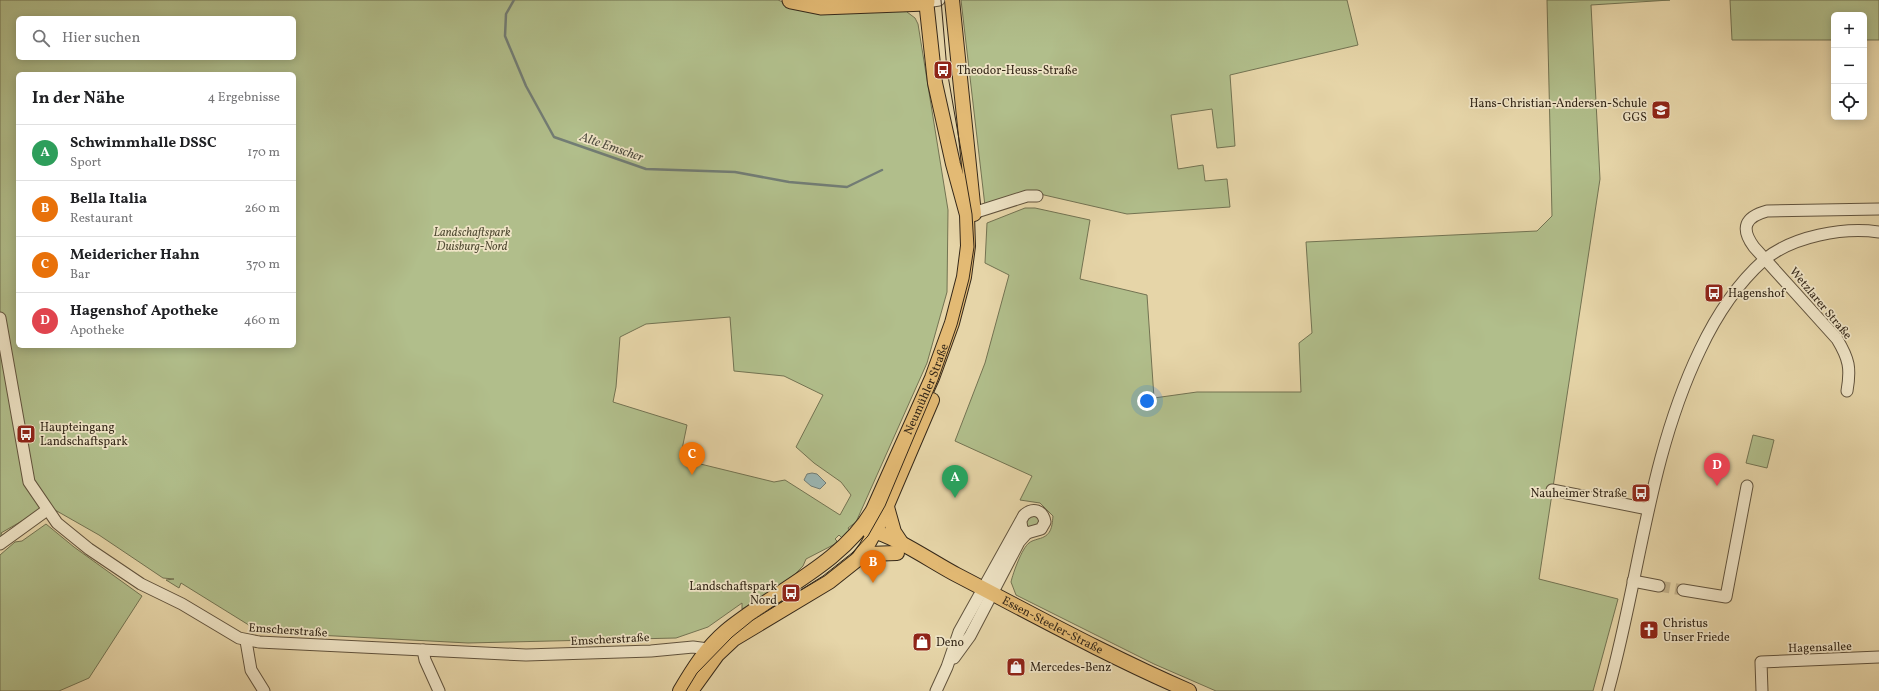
<!DOCTYPE html>
<html lang="de">
<head>
<meta charset="utf-8">
<style>
  body { margin:0; font-family:Vollkorn,serif; background:#f2f2f2; color:#202124 }
  .controls { position:absolute; right:12px; top:12px; display:grid; overflow:hidden; border-radius:6px; box-shadow:0 2px 10px #0003 }
  .controls button { width:36px; height:36px; display:grid; place-items:center; padding:0; border:0; border-bottom:1px solid #e0e0e0; background:#fff; color:#202124; font:20px sans-serif }
  .you { position:absolute; left:1147px; top:401px; width:14px; height:14px; margin:-10px; border:3px solid #fff; border-radius:50%; background:#1a73e8; box-shadow:0 0 0 6px #1a73e833 }
  .badge { display:grid; place-items:center; width:26px; height:26px; border-radius:50%; background:#8f2418; color:#fff; font-size:13px; font-weight:700 }
  .pin { position:absolute; translate:-50% -33px; filter:drop-shadow(0 1px 2px #0008) }
  .pin::after { content:''; position:absolute; top:21px; width:14px; height:12px; background:inherit; clip-path:polygon(0 0,100% 0,50% 100%) }
  .list { margin:0; padding:0; list-style:none }
  h2 { display:flex; justify-content:space-between; align-items:center; height:52px; margin:0; padding:0 16px; font-size:17px }
  h2 small { font-size:13px; font-weight:400; color:#757577 }
  .list li { display:grid; grid-template-columns:26px 1fr auto; gap:12px; align-items:center; box-sizing:border-box; height:56px; padding:0 16px; border-top:1px solid #e0e0e0 }
  .list b { display:block; font-size:15px; white-space:nowrap }
  .list p { margin:0; font-size:13px; white-space:nowrap; color:#757577 }
  .list em { font-size:13px; font-style:normal; color:#757577 }
  .icon { flex:none; width:22px; height:22px; fill:none; stroke:currentColor; stroke-width:2; stroke-linecap:round; stroke-linejoin:round }
  .map { position:relative; flex:none; width:1879px; height:691px; overflow:hidden }
  .search { position:absolute; background:#fff; box-shadow:0 2px 10px #0003; left:16px; top:16px; width:280px; height:44px; display:flex; align-items:center; gap:10px; box-sizing:border-box; padding:0 14px; border-radius:6px; color:#757577; font-size:15px }
  .panel { position:absolute; background:#fff; box-shadow:0 2px 10px #0003; left:16px; top:72px; width:280px; height:276px; border-radius:6px }
  .map>svg:first-child { display:block }
  .green { fill:#b1be8b; stroke:#737352; fill-rule:evenodd }
  .water { fill:#9bb6b3; stroke:#727d75 }
  .lines { fill:none; stroke-linecap:round; stroke-linejoin:round }
  .stream { stroke:#727d75; stroke-width:2.5 }
  .minor-tunnel { stroke:#c3b28b; stroke-width:11; stroke-dasharray:11 5.5; stroke-linecap:butt }
  .minor-casing { stroke:#61533d; stroke-width:13 }
  .major-casing { stroke:#352819; stroke-width:16 }
  .highway-casing { stroke:#352819; stroke-width:19 }
  .minor { stroke:#efe4c6; stroke-width:11 }
  .major { stroke:#e3ba74; stroke-width:14 }
  .highway { stroke:#e3ba74; stroke-width:17 }
  .tram { stroke:#352819; stroke-width:1 }
  .labels { text-anchor:middle; stroke-width:3.5; stroke-linejoin:round; paint-order:stroke }
  .poi-label { font-size:12px; fill:#352819; stroke:#efe4c6; text-anchor:start }
  .park-label { font-size:12px; font-style:italic; fill:#544e36; stroke:#efe4c6 }
  .street-label { font-size:12px; fill:#352819; stroke:#efe4c6 }
  .water-label { font-size:13px; font-style:italic; fill:#4e4c40; stroke:#efe4c6 }
</style>
</head>
<body>
<div class="map">
<svg width="1879" height="691" viewBox="0 0 1879 691">
  <rect width="100%" height="100%" fill="#e6d5a8"/>
  <filter id="stains"><feTurbulence type="fractalNoise" baseFrequency=".005" numOctaves="4"/><feColorMatrix values="0 0 0 0 .2 0 0 0 0 .09 0 0 0 0 .02 0 0 0 .5 -.17"/></filter>
  <radialGradient id="worn" r=".72"><stop offset=".6" stop-color="#630" stop-opacity="0"/><stop offset="1" stop-color="#630" stop-opacity=".3"/></radialGradient>
  <g class="green">
    <path d="M0,0H778L795,7L907,9V12L915,18L918,24L948,210L947,292L927,363L856,522L848,528L850,531L842,538L839,535L835,539L837,541L835,544L806,559L803,566L794,575L750,605L742,609V603L708,627L676,638L468,643L260,632L181,583L179,588L166,580L174,579L163,578L99,535L48,506L1,533L3,536L0,539ZM18,18H294V58H18ZM18,74H294V346H18ZM730,317L734,371L784,376L823,395L796,447L814,463L841,482L851,495L840,515L785,480L774,482L680,459L687,425L613,402L616,387L620,337L646,324Z"/>
    <polygon points="961,0 1347,0 1358,45 1230,75 1235,146 1217,148 1212,109 1171,115 1178,169 1203,165 1205,181 1227,179 1230,207 1127,214 1031,192 985,206"/>
    <path d="M1547,0H1670L1591,5L1600,179L1539,579L1618,599L1593,691H1216L1154,664L1016,595L1011,582C1013,573 1022,548 1029,543C1031,541 1035,540 1038,539C1051,536 1052,528 1053,516L1040,503L1020,500L1032,476L955,441L985,363L1009,275L985,263L987,223L1025,208H1035L1090,220L1080,279L1147,295L1154,398L1197,392H1301L1299,343L1312,333L1306,242L1537,231L1552,216Z"/>
    <polygon points="1730,0 1879,0 1879,40 1864,40 1864,15 1834,15 1834,40 1732,40"/>
    <polygon points="1753,435 1774,440 1767,468 1746,463"/>
    <polygon points="1031,516 1038,516 1040,524 1028,528 1025,523"/>
    <polygon points="46,524 74,547 142,596 89,678 59,691 0,691 0,555 15,542 22,541"/>
  </g>
  <polygon class="water" points="812,473 817,474 826,483 820,489 811,486 804,480 807,474"/>
  <g class="lines">
    <polyline class="stream" points="514,0 506,14 505,36 526,86 554,137 646,169 735,172 789,182 847,187 882,170"/>
    <polyline class="minor-tunnel" points="1659,586 1683,590"/>
    <g class="minor-casing">
      <g id="minor">
        <polyline points="926,2 939,0"/>
        <polyline points="967,215 1027,196 1037,196"/>
        <polyline points="0,318 29,482 57,523 89,549 141,584 182,604 239,638 259,642 526,655 651,651 693,647 708,649 714,653"/>
        <path d="M1847,391C1851,368 1849,359 1837,339L1754,247C1740,228 1745,217 1767,211L1879,209"/>
        <polyline points="1552,490 1648,509"/>
        <polyline points="0,544 47,510"/>
        <polyline points="1633,581 1659,586"/>
        <polyline points="1683,590 1726,597 1747,486"/>
        <polyline points="246,641 251,670 264,691"/>
        <polyline points="423,650 425,660 439,691"/>
        <polyline points="954,658 970,636 1019,542 1027,533"/>
        <path d="M936,691L947,667L959,632L1024,515C1033,507 1043,510 1045,522L1041,529L1027,533L1022,529L1021,522"/>
        <path d="M1608,691C1640,577 1648,458 1700,350C1716,316 1736,285 1764,260C1793,236 1843,227 1879,232"/>
        <polyline points="1762,691 1761,662 1879,657"/>
      </g>
    </g>
    <g class="major-casing">
      <g id="major">
        <polyline points="952,0 974,214"/>
        <polyline points="887,507 894,532 902,544"/>
        <path id="s1" d="M868,530C894,535 932,562 957,575C1034,615 1110,657 1189,691"/>
        <polyline points="858,559 868,554 897,553"/>
        <path id="s2" d="M680,691C693,669 706,648 726,631C773,592 842,564 873,510L932,378L952,323L964,277L968,246L967,215L953,164L935,83L926,0"/>
        <polyline points="691,691 717,655 734,639 829,582 858,559 866,548 879,524 932,400"/>
      </g>
    </g>
    <g class="highway-casing">
      <polyline id="highway" points="791,0 821,6 926,2"/>
    </g>
    <use href="#minor" class="minor"/>
    <use href="#major" class="major"/>
    <use href="#highway" class="highway"/>
    <polyline class="tram" points="686,691 697,673 732,637 753,620 823,576 852,553 868,536 885,506 938,380 957,325 969,279 974,247 972,214 947,70 941,0"/>
  </g>
  <defs>
    <g id="bus-square" transform="scale(1)"><rect x="-9" y="-9" width="18" height="18" rx="4" fill="#8f2418" stroke="#efe4c6"/><path d="M-5-6H5V4H4V6H2V4H-2V6H-4V4H-5ZM-3.5-4V0h7V-4ZM-3.5 1.2v1.5H-2V1.2ZM2 1.2v1.5H3.5V1.2Z" fill="#fff"/></g>
    <g id="school-square" transform="scale(1)"><rect x="-9" y="-9" width="18" height="18" rx="4" fill="#8f2418" stroke="#efe4c6"/><path d="M0-5L7-2L0 1L-7-2ZM-4 1L0 2.5L4 1V4Q0 6-4 4Z" fill="#fff"/></g>
    <g id="church-square" transform="scale(1)"><rect x="-9" y="-9" width="18" height="18" rx="4" fill="#8f2418" stroke="#efe4c6"/><path d="M-1.2-6h2.4v3.5h3.3v2.4h-3.3V6h-2.4V-.1h-3.3v-2.4h3.3Z" fill="#fff"/></g>
    <g id="shop-square" transform="scale(1)"><rect x="-9" y="-9" width="18" height="18" rx="4" fill="#8f2418" stroke="#efe4c6"/><path d="M-5-2.5h2.3a2.7 3.5 0 0 1 5.4 0H5L5.5 6h-11ZM-1.5-2.5h3a1.5 2.3 0 0 0-3 0Z" fill="#fff"/></g>
  </defs>
  <g fill-rule="evenodd">
    <use href="#bus-square" x="943" y="70"/>
    <use href="#school-square" x="1661" y="110"/>
    <use href="#bus-square" x="1714" y="293"/>
    <use href="#bus-square" x="26" y="434"/>
    <use href="#bus-square" x="1641" y="493"/>
    <use href="#bus-square" x="791" y="593"/>
    <use href="#church-square" x="1649" y="630"/>
    <use href="#shop-square" x="922" y="642"/>
    <use href="#shop-square" x="1016" y="667"/>
  </g>
  <g class="labels">
    <g class="poi-label">
      <text x="957" y="74">Theodor-Heuss-Straße</text>
      <text x="1647" y="107" text-anchor="end">Hans-Christian-Andersen-Schule<tspan x="1647" dy="14">GGS</tspan></text>
      <text x="1728" y="297">Hagenshof</text>
      <text x="40" y="431">Haupteingang<tspan x="40" dy="14">Landschaftspark</tspan></text>
      <text x="1627" y="497" text-anchor="end">Nauheimer Straße</text>
      <text x="777" y="590" text-anchor="end">Landschaftspark<tspan x="777" dy="14">Nord</tspan></text>
      <text x="1663" y="627">Christus<tspan x="1663" dy="14">Unser Friede</tspan></text>
      <text x="936" y="646">Deno</text>
      <text x="1030" y="671">Mercedes-Benz</text>
    </g>
    <g class="park-label">
      <text x="472" y="236">Landschaftspark<tspan x="472" dy="14">Duisburg-Nord</tspan></text>
    </g>
    <g class="street-label">
      <text transform="translate(1821 303) rotate(50)" y="4">Wetzlarer Straße</text>
      <text dy="4" stroke="none"><textPath href="#s2" startOffset="400">Neumühler Straße</textPath></text>
      <text dy="4" stroke="none"><textPath href="#s1" startOffset="208">Essen-Steeler-Straße</textPath></text>
      <text transform="translate(288 630) rotate(4)" y="4">Emscherstraße</text>
      <text transform="translate(610 639) rotate(-3)" y="4">Emscherstraße</text>
      <text transform="translate(1820 647) rotate(-2)" y="4">Hagensallee</text>
    </g>
    <g class="water-label">
      <text transform="translate(612 146) rotate(19)" y="5">Alte Emscher</text>
    </g>
  </g>
  <rect width="100%" height="100%" filter="url(#stains)"/>
  <rect width="100%" height="100%" fill="url(#worn)"/>
</svg>
<div class="controls">
<button>+</button>
<button>−</button>
<button><svg class="icon" aria-label="locate" viewBox="0 0 24 24"><circle cx="12" cy="12" r="6"/><path d="M12 2v4M12 18v4M2 12h4M18 12h4"/></svg></button>
</div>
<div class="you"></div>
<div class="pin badge" style="left:955px;top:498px;background:#2e9e5b">A</div>
<div class="pin badge" style="left:873px;top:583px;background:#e8710a">B</div>
<div class="pin badge" style="left:692px;top:475px;background:#e8710a">C</div>
<div class="pin badge" style="left:1717px;top:486px;background:#e0444e">D</div>
<div class="search"><svg class="icon" aria-label="search" viewBox="0 0 24 24"><circle cx="10" cy="10" r="6"/><path d="M15 15l6 6"/></svg>Hier suchen</div>
<section class="panel">
<h2>In der Nähe<small>4 Ergebnisse</small></h2>
<ul class="list">
<li><span class="badge" style="background:#2e9e5b">A</span><div><b>Schwimmhalle DSSC</b><p>Sport</p></div><em>170 m</em></li>
<li><span class="badge" style="background:#e8710a">B</span><div><b>Bella Italia</b><p>Restaurant</p></div><em>260 m</em></li>
<li><span class="badge" style="background:#e8710a">C</span><div><b>Meidericher Hahn</b><p>Bar</p></div><em>370 m</em></li>
<li><span class="badge" style="background:#e0444e">D</span><div><b>Hagenshof Apotheke</b><p>Apotheke</p></div><em>460 m</em></li>
</ul>
</section>
</div>
</body>
</html>
